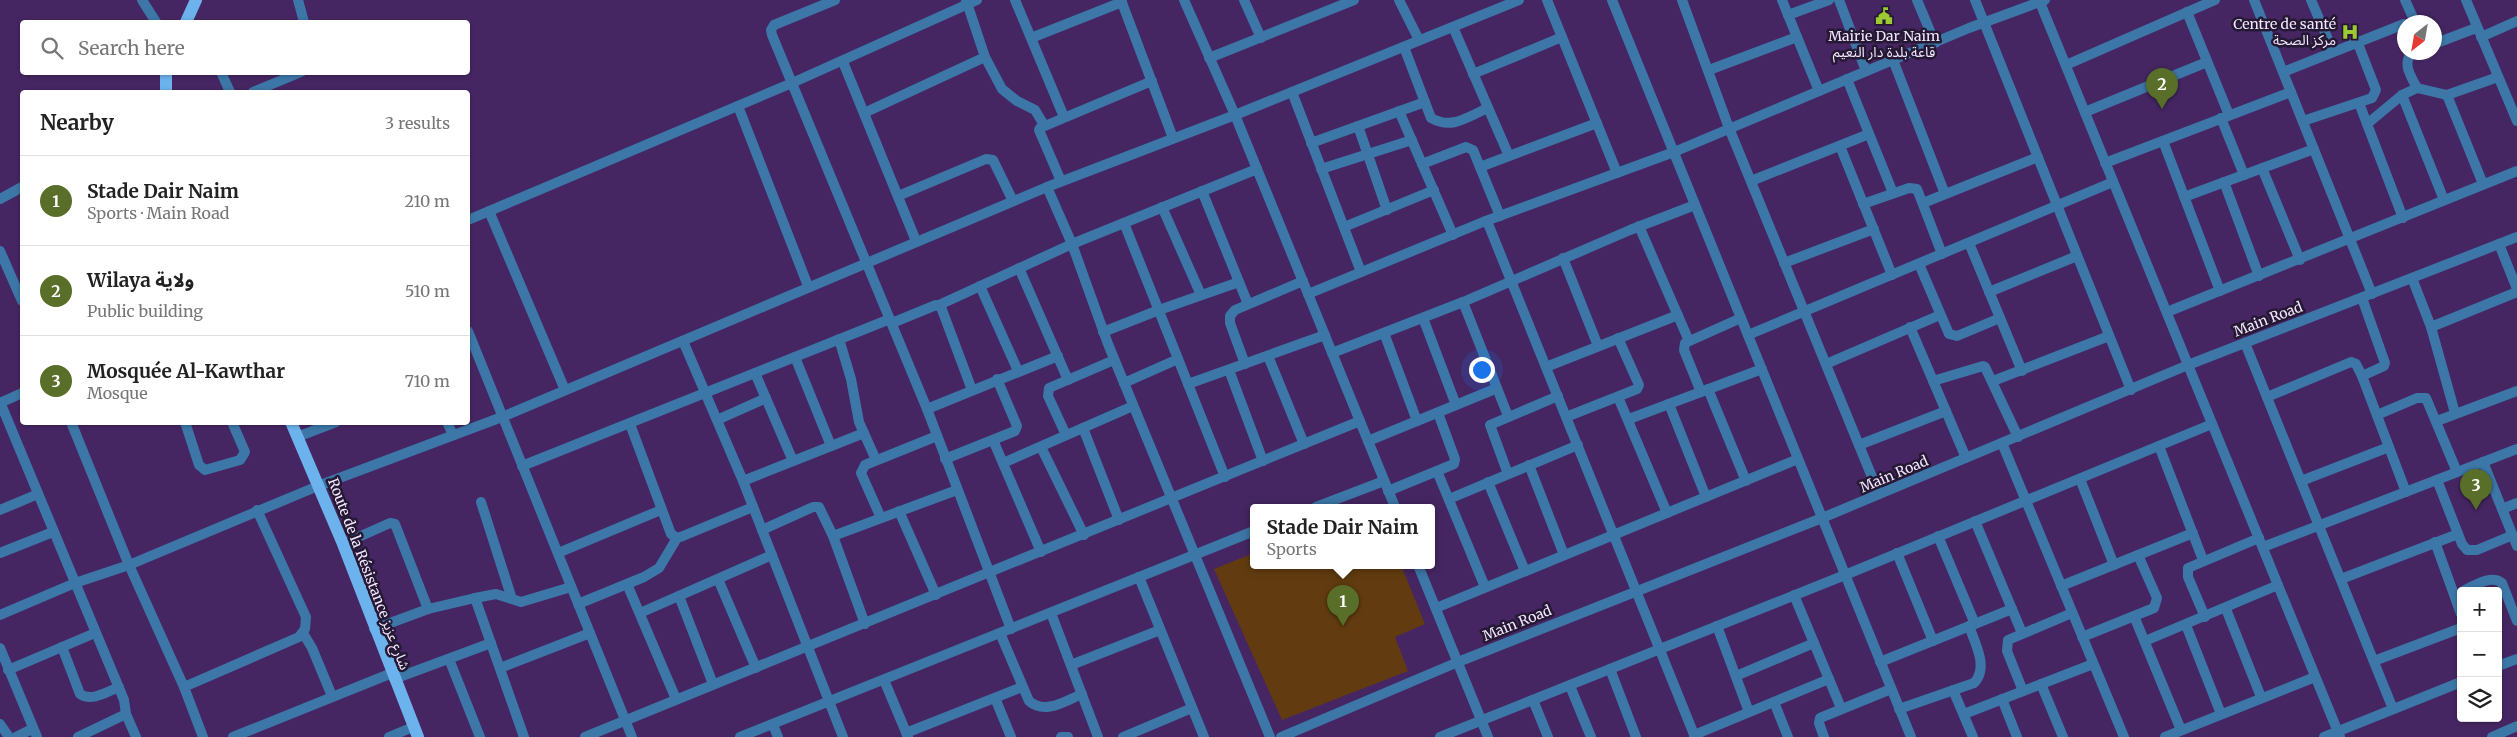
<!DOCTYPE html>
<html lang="en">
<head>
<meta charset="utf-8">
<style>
  body { margin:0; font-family:Merriweather,"Noto Sans Arabic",serif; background:#f6f6f6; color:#222 }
  .controls { position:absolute; right:15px; bottom:15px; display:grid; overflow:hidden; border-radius:5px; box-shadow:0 1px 4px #0004 }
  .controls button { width:45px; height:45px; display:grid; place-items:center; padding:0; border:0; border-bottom:1px solid #e0e0e0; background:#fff; color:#222; font:25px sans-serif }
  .compass { position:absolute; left:2397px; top:15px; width:45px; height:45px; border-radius:50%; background:#fff; box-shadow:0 1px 4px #0004; rotate:211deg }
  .you { position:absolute; left:1481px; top:369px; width:18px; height:18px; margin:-12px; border:4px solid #fff; border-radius:50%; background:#1a73e8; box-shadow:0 0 0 8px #1a73e833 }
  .badge { display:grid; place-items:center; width:32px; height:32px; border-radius:50%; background:#596e29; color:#fff; font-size:16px; font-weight:700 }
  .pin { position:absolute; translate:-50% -41px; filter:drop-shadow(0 1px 2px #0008) }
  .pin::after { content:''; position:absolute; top:26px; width:18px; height:15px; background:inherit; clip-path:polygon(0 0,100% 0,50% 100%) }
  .popup { position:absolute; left:1250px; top:504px; width:185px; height:65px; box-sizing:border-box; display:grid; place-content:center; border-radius:5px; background:#fff; filter:drop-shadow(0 1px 4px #0005); font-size:16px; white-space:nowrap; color:#767676 }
  .popup b { font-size:19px; color:#222 }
  .popup::after { content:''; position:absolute; left:50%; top:100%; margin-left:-10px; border:10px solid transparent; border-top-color:#fff }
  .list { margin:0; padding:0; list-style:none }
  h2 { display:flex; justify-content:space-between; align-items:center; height:65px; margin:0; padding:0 20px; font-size:21px }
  h2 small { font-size:16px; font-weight:400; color:#767676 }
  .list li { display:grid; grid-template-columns:32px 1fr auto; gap:15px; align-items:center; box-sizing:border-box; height:90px; padding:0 20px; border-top:1px solid #e0e0e0 }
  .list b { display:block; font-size:19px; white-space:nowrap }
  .list p { margin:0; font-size:16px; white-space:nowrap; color:#767676 }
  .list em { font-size:16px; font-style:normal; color:#767676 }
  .icon { flex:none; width:28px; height:28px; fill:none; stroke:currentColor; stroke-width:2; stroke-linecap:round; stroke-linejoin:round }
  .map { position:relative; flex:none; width:2517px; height:737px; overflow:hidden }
  .search { position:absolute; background:#fff; box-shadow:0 1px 4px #0004; left:20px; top:20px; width:450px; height:55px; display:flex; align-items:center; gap:12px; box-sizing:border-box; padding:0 18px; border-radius:5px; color:#767676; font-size:19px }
  .panel { position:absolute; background:#fff; box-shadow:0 1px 4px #0004; left:20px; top:90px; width:450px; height:335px; border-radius:5px }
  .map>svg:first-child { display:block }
  .pitch { fill:#623c10 }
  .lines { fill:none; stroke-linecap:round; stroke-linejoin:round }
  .minor { stroke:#3c77a8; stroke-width:10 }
  .major { stroke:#6cb2ec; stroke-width:12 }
  .labels { text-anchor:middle; stroke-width:5; stroke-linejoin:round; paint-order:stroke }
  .poi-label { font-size:14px; fill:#f1e7fe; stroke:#251833; text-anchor:end }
  .street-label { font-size:14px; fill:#f1e7fe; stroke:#251833 }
</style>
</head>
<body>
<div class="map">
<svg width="2517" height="737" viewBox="0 0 2517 737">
  <rect width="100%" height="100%" fill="#452662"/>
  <polygon class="pitch" points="1254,553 1254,565 1401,565 1425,624 1395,637 1408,671 1282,720 1214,569"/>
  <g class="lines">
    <g class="minor">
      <polyline points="142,0 156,22"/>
      <polyline points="298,0 304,22"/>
      <polyline points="835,0 774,25 771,30 772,35 927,409 1011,629"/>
      <polyline points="966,0 985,57 1002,89 1017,101 1035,110 1044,125"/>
      <polyline points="1015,0 1064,117"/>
      <polyline points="1121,0 1173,138"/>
      <polyline points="1184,0 1235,115 1395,507"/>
      <polyline points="1244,0 1261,38"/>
      <polyline points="1399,0 1419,40"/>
      <polyline points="1547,0 1617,173"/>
      <polyline points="1612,0 1911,737"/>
      <polyline points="1682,0 1729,128 1879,494"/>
      <polyline points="1782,0 1819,91"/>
      <polyline points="1839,0 1866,71"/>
      <polyline points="1917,0 1935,43"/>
      <polyline points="1975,0 2131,390"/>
      <polyline points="2039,0 2340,737"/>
      <polyline points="2254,0 2372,294"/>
      <polyline points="2311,0 2333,51"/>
      <polyline points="2405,0 2415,22"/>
      <polyline points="2466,0 2517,121"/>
      <polyline points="2187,12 2229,115"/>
      <polyline points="1788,15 1829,0"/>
      <polyline points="1453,27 1509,156"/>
      <polyline points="2481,37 2517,21"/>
      <polyline points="1031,38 1122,2"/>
      <polyline points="2434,44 2476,28"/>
      <path d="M1404,47L1431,118C1452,130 1467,117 1488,108"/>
      <path d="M2413,52C2401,63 2411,76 2417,88"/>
      <polyline points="1209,58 1354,0"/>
      <polyline points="1893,60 1945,194"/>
      <polyline points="843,62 916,241"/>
      <polyline points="2066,65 2215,0"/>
      <polyline points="1709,70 1797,37"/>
      <polyline points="221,72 230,92"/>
      <polyline points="2283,72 2404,24"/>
      <polyline points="1473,74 1562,37"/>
      <polyline points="1847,79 1893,193"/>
      <polyline points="253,92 301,72"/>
      <polyline points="1292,92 1361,272"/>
      <polyline points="2402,95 2444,200"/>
      <polyline points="2447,95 2483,184"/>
      <polyline points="2359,103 2403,218"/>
      <polyline points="738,106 808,286"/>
      <polyline points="1399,111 1453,235"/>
      <polyline points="2085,112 2207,62"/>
      <polyline points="864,113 985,57"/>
      <polyline points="2221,118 2244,175"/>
      <polyline points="2303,121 2372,98 2376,90 2357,41"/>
      <polyline points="2367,124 2402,95 2417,88 2447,95 2498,77"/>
      <polyline points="1358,126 1387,210"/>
      <polyline points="2163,141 2220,291"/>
      <polyline points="1311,143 1425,102"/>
      <polyline points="1840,146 1892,275"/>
      <polyline points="2105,163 2291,92"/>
      <polyline points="1422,164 1466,147 1473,150 1500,216"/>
      <polyline points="1480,167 1597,123"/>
      <polyline points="2262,168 2300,260"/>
      <polyline points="1321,169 1412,140"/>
      <polyline points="1061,181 1039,130 1040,128 1152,81"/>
      <polyline points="1751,181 1869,134"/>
      <polyline points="2224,182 2259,276"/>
      <polyline points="1202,191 1248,304"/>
      <polyline points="898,196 986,159 993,160 1013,201"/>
      <polyline points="2184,197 2314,149"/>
      <polyline points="0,199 22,187"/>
      <polyline points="1923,203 2038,157"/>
      <polyline points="1863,204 1909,188 1917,189 1942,254"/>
      <polyline points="1162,207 1201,295"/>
      <polyline points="489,211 565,390"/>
      <polyline points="468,220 792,83 977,0"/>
      <polyline points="1487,221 1695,737"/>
      <polyline points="1124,223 1225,477"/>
      <polyline points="1639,226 1689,341"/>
      <polyline points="1344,227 1434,190"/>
      <polyline points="1969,243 2022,371"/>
      <polyline points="2499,244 2517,289"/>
      <polyline points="0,251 22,301"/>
      <polyline points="1563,258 1598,346"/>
      <polyline points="1784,263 1874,229"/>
      <polyline points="1919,264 1949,334 1957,336 2000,318"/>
      <polyline points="1019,268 1068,380"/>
      <polyline points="2412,278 2431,327 2455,413"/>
      <polyline points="980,286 1018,371"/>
      <polyline points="1989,292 2077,256"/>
      <polyline points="1308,294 1483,222 1674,152 1969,28 2045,0"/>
      <polyline points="2362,298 2385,363 2384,366 2362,376 2406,492"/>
      <polyline points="1463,302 1508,416"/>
      <polyline points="939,305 1072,244 1257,169"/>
      <polyline points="2167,312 2517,171"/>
      <polyline points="1423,318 1456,405"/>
      <polyline points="892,323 936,305 941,307 972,390"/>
      <polyline points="1910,327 1966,458"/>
      <polyline points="2431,327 2517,292"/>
      <polyline points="468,331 632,737"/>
      <polyline points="1103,332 1159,310 1239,282"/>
      <polyline points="1384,333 1417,421"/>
      <polyline points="1748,335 2113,182"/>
      <polyline points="839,339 851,379 859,422 876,460"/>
      <polyline points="683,341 743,481 864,433"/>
      <polyline points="2245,343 2393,709"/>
      <polyline points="1332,353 1463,302 1630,230 1695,205"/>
      <polyline points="1268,356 1304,444"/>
      <polyline points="795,357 831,446"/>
      <polyline points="1245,364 1230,323 1230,316 1235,310 1303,281"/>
      <polyline points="1826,364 1940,315"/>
      <polyline points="1546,367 1678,315"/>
      <polyline points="1229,370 1263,461"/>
      <polyline points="755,373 793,461"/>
      <polyline points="1933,381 1983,366 1985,367 2018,437"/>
      <polyline points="1993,381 2109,336"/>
      <polyline points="1124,383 1178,359"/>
      <polyline points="1188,384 1325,335"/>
      <polyline points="1708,389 1746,481"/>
      <polyline points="1701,392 1684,350 1685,343 1741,318"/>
      <polyline points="1618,397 1667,513"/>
      <polyline points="2267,397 2351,362 2356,364 2362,376"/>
      <polyline points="0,402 124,700 126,714 136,737"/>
      <polyline points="0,403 22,393"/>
      <polyline points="1669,404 1706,497"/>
      <polyline points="927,409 1058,356"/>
      <polyline points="2377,415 2417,398 2426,398 2457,472"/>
      <polyline points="1566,417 1637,389 1639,385 1618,338"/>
      <polyline points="1629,419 1762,369"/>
      <polyline points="717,420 766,398"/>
      <polyline points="2437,421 2517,391"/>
      <polyline points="71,422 129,565 184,687 203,737"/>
      <polyline points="185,422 199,465 205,470 240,460 245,452 232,422"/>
      <polyline points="447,422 453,435"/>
      <polyline points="630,424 671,534 677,538 683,536 753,507"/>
      <polyline points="1083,428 1119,520"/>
      <polyline points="1066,435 1048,396 1049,388 1114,360"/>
      <polyline points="297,437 336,422"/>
      <polyline points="993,440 1041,552"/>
      <polyline points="1368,441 1495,389"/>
      <polyline points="2002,443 2124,737"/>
      <polyline points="1859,445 1946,411"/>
      <polyline points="2159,446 2203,560"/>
      <polyline points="1041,447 1084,535"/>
      <polyline points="945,459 1015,431 1017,426 997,379"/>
      <polyline points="2483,462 2517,546"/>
      <polyline points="1003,463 1133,406"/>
      <polyline points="1529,465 1564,555"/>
      <polyline points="522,466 890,319"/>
      <polyline points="1437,471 1485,587"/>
      <polyline points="1508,474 1490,425 1558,396"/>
      <polyline points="2080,479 2114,565"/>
      <polyline points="2437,480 2462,544 2467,550 2477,550 2513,535"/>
      <polyline points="743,481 843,737"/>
      <polyline points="2301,481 2389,447"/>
      <polyline points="1488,482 1525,571"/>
      <polyline points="1388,491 1454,464 1455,459 1438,413"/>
      <polyline points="1449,499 1578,445"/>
      <polyline points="481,502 512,599"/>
      <polyline points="1316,507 1384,481"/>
      <polyline points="2502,509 2517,503"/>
      <polyline points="0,510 38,494"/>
      <polyline points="899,511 936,595"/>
      <polyline points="881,518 861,473 865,465 937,436"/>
      <polyline points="1975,521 2022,633"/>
      <polyline points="762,530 813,507 819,507 833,536 865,624"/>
      <polyline points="833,536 957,490"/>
      <polyline points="1938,536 1975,624"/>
      <polyline points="2435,542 2461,614"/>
      <polyline points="343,544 390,523 395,524 428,609"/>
      <polyline points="2263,547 2517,449"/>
      <polyline points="0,553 53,532"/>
      <polyline points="558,553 661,510"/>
      <polyline points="1897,553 1933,641"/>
      <polyline points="1418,565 1488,737"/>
      <polyline points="1139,577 1204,737"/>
      <polyline points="718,579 756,668"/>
      <polyline points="2341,579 2458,534"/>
      <polyline points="627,584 676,699"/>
      <polyline points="2061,586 2193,533"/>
      <path d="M2463,591C2474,586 2491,574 2502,583L2517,621"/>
      <polyline points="1794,595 1841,708"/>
      <polyline points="679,596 713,684"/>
      <polyline points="475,598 524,737"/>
      <polyline points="578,604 644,577 659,568 677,538"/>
      <polyline points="1436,608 1798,459"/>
      <polyline points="2226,609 2261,697"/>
      <polyline points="640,613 772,555"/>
      <polyline points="1051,613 1098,737"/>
      <polyline points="0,615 75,583 129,565 318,486 502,417 1047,187"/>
      <polyline points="2134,616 2181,730"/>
      <polyline points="2205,617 2188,577 2188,568 2259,538"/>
      <polyline points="2186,625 2221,714"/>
      <polyline points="1717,626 1749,712"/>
      <polyline points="374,629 428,609 475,598 496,594 521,602 571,587"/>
      <polyline points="303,633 312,648 332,696"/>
      <path d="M1000,633L1029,701C1045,715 1065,701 1082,694"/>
      <polyline points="2082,637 2154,608 2157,598 2138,555"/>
      <polyline points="2145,641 2278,585"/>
      <path d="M62,647L80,694C91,702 107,692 119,687"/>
      <polyline points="0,648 37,737"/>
      <polyline points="449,659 480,737"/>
      <polyline points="2374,661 2461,628"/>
      <polyline points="1880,662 2012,609"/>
      <polyline points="1071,665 1160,630"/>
      <polyline points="2498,666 2517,659"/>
      <polyline points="500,668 590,633"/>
      <polyline points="1610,669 1636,737"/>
      <polyline points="8,670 95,633"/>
      <polyline points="1736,676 1814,643"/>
      <polyline points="394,679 491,643"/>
      <polyline points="884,680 908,737"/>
      <polyline points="2041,684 2063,737"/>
      <polyline points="1570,686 1591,737"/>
      <polyline points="184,687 299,637 305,629 306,617 257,510"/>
      <polyline points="1953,690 1973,737"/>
      <polyline points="2023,691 2007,651 2008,640 2072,613"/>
      <polyline points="995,698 1011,737"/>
      <polyline points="2002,699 2017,737"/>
      <polyline points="1533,700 1548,737"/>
      <polyline points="1774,702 1788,737"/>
      <path d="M1899,709L1974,683C1989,668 1975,643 1969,626"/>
      <polyline points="1964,714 2093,664"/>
      <polyline points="0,724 9,737"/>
      <polyline points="773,725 778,737"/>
      <polyline points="906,733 1022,687"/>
      <polyline points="1694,735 1829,679"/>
      <polyline points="16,737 32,729"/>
      <polyline points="78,737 126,714"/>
      <polyline points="233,737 392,673"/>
      <polyline points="389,737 413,727"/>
      <polyline points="585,737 1360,421"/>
      <polyline points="740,737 1254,531"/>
      <polyline points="1061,737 1068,737"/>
      <polyline points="1123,737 1192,708"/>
      <polyline points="1270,737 1108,344 1072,244 1047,187 1235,115 1519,0"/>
      <polyline points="1281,737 1458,662 1822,518 2188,365 2517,237"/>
      <polyline points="1440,737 1845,575 2212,424"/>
      <polyline points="1824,737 1819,723 1820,718 1891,689"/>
      <polyline points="2165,737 2315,677"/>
      <polyline points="2324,737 2461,682"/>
      <polyline points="2492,737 2517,726"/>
    </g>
    <g class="major">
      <polyline points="186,22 196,0"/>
      <polyline points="166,92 166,72"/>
      <polyline points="291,422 343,544 418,737"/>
    </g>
  </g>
  <defs>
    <g id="civic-bare" transform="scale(1.35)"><path d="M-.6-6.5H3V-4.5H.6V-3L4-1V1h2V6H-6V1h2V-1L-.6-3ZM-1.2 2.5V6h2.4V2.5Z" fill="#9cca32" stroke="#251833" stroke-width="2.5" paint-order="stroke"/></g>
    <g id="hospital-bare" transform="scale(1.35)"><path d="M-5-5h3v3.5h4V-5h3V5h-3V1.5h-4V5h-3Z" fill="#9cca32" stroke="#251833" stroke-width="2.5" paint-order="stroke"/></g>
  </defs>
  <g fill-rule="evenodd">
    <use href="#civic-bare" x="1884" y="16"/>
    <use href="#hospital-bare" x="2350" y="32"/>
  </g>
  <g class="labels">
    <g class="poi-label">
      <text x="2336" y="29">Centre de santé<tspan x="2336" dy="16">مركز الصحة</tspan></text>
      <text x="1884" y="41" text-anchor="middle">Mairie Dar Naim<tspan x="1884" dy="16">قاعة بلدة دار النعيم</tspan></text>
    </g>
    <g class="street-label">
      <text transform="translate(2268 319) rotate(-21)" y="5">Main Road</text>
      <text transform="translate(1894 474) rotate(-23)" y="5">Main Road</text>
      <text transform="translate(369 574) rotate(69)" y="5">Route de la Résistance شارع عزيز</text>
      <text transform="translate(1517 623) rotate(-22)" y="5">Main Road</text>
    </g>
  </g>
</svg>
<div class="controls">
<button>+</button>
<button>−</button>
<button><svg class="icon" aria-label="layers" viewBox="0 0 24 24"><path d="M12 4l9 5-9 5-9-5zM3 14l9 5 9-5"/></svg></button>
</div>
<svg class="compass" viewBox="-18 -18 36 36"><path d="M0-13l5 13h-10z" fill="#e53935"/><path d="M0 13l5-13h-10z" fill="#767676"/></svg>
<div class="you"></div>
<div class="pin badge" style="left:1343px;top:626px">1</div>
<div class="popup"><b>Stade Dair Naim</b>Sports</div>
<div class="pin badge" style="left:2162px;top:109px">2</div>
<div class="pin badge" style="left:2476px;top:510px">3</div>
<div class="search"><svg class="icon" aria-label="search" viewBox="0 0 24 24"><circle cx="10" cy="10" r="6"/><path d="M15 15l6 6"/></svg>Search here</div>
<section class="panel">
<h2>Nearby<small>3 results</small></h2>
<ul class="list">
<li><span class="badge">1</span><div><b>Stade Dair Naim</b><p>Sports · Main Road</p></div><em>210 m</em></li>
<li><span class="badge">2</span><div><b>Wilaya ولاية</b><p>Public building</p></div><em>510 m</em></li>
<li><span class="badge">3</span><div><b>Mosquée Al-Kawthar</b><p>Mosque</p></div><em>710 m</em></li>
</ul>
</section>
</div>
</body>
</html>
